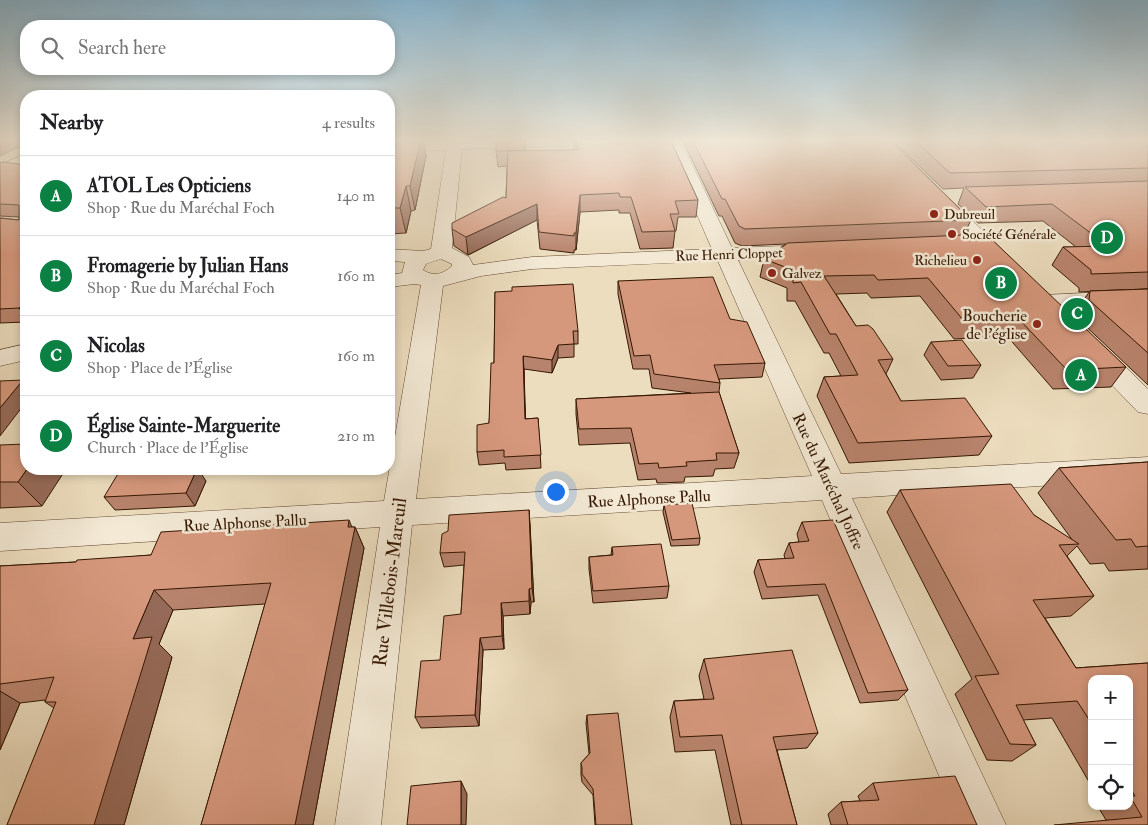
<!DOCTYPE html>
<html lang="en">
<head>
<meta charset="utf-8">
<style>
  body { margin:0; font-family:"IM FELL Double Pica",serif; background:#f6f6f6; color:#202124 }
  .controls { position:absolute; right:15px; bottom:15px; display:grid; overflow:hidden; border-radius:10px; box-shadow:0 2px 8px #0003 }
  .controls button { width:45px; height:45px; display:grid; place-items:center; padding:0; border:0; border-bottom:1px solid #e0e0e0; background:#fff; color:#202124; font:25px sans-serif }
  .you { position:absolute; left:555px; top:491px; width:18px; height:18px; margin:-12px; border:4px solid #fff; border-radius:50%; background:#1a73e8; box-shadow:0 0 0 8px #1a73e833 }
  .badge { display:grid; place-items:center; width:32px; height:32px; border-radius:50%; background:#0b8043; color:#fff; font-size:16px; font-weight:700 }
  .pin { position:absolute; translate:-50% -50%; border:2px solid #fff; box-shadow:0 1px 5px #0006 }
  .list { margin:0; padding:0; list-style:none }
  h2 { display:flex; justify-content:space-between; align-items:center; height:65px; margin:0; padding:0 20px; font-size:21px }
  h2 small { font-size:16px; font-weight:400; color:#757577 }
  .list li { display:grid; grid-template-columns:32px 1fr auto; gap:15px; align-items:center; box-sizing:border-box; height:80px; padding:0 20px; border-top:1px solid #e0e0e0 }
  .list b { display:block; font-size:19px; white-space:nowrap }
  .list p { margin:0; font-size:16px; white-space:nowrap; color:#757577 }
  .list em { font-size:16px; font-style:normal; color:#757577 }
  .icon { flex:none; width:28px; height:28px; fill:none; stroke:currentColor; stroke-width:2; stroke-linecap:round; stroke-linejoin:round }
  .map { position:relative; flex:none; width:1148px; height:825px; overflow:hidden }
  .search { position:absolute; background:#fff; box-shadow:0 2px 8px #0003; left:20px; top:20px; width:375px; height:55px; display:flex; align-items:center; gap:12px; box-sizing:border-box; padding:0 18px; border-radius:20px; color:#757577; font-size:19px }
  .panel { position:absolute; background:#fff; box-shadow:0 2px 8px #0003; left:20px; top:90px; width:375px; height:385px; border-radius:20px }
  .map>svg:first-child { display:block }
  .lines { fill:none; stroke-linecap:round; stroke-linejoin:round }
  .minor-casing { stroke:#634831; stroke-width:1 }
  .minor { fill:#f3e9d5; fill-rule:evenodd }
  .wall { fill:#b8836c; stroke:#351702 }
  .shaded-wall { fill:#966a58; stroke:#351702 }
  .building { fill:#d6987d; stroke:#351702 }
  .poi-dot { fill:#8f2418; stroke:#f3e9d5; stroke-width:2 }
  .labels { text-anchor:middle; stroke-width:5; stroke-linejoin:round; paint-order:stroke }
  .far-poi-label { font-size:14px; fill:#351702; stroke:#f3e9d5; text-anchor:start }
  .far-street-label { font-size:14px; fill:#351702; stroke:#f3e9d5 }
  .poi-label { font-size:16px; fill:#351702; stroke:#f3e9d5; text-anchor:end }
  .street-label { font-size:16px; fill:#351702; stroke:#f3e9d5 }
  .near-street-label { font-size:19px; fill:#351702; stroke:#f3e9d5 }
</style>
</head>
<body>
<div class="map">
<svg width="1148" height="825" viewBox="0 0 1148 825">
  <rect width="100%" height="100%" fill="#ecddbe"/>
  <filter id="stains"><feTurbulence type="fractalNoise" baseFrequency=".004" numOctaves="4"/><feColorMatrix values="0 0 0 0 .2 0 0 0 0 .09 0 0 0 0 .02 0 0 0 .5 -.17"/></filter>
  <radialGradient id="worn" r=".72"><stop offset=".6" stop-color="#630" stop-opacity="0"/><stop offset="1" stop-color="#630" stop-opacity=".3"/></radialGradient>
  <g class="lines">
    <g class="minor-casing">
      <g id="minor">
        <path d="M447,139H642L640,142L634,144L462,149L452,248L469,257L473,265L532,257L712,249L664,139H680L732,248L810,245L817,247L820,251L817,255L810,257L738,260L841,474L1148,457V479L852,498L1006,825H960L822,500L412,525L381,825H335L380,527L0,551V523L384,501L421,285L415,284L389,287V275L402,273L405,262L389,261V249L423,251L431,249L446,150L389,152V142ZM441,259L452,264V266C443,274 434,277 423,270L426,264ZM718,261L812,476L416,499L443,286L481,276L532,269Z"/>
        <polygon points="26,154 26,165 0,177 0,165"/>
        <polygon points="941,194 947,196 1010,257 1013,261 1010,265 1003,267 996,265 935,204 932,200 935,196"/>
        <polygon points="1148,290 1148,304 1044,309 1036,307 1033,302 1036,297 1044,295"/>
        <polygon points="1092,341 1101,343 1148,389 1148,414 1138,412 1083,355 1080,349 1083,343"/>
        <polygon points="26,344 26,360 0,366 0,350"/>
      </g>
    </g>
    <use href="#minor" class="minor"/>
  </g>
  <g class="wall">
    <polygon points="389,139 423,139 426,156 415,210 411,211 406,233 389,234"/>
    <polygon points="525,139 525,151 574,150 574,139 670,139 698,200 696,217 678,217 676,231 675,231 673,248 640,249 630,213 619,213 619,210 580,212 576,250 574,250 574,253 540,249 537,220 468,255 454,246 452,229 506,198 507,166 498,167 496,151"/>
    <polygon points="682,139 889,139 971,220 964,235 1126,367 1111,387 1053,389 1007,336 954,339 920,296 871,298 867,293 836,294 856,326 893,359 886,374 901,401 992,436 979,455 849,463 817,396 824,377 841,376 829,353 824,353 795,301 787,301 787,288 760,277 764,259 786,244 742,246 735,243 722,216 719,216"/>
    <polygon points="891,139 1148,139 1148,289 1079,292 1079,288 1052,265 1063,247 1076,247 1043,221 978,223 958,204 964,188 943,189"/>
    <polygon points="0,163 26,165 26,322 0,323 0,218 19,220 19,217 0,216"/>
    <polygon points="618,281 730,319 765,363 762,377 719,379 720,383 719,392 739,453 734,468 715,469 713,476 685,477 684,482 657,483 656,479 638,480 630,443 579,445 576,414 576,399 691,393 652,388 649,369 633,369 618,294"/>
    <polygon points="1148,289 1148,385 1077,318 1077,309 1090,291"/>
    <polygon points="495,292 578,331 578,344 574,344 574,357 558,358 552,373 524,369 525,419 538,418 541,468 506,470 505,463 479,465 477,452 489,423 494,363"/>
    <polygon points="931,342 981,365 973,378 941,380 924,355"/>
    <polygon points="0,445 42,506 0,508"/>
    <polygon points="1148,462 1148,569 1109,571 1104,563 1090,564 1077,546 1067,556 1094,596 1071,616 1045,618 1076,668 1148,663 1148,825 1106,820 1100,810 1104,808 1103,806 1129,806 1129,679 1092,679 1092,787 1052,718 1023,720 1036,745 1012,761 987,760 955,694 972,679 887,512 900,490 1034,515 1073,541 1038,493 1059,468"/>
    <polygon points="206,481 195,506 115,510 104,497"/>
    <polygon points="664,505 700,538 699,545 671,546 663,512"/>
    <polygon points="529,510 534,602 531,602 530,614 503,616 504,649 483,650 479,726 421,728 415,717 461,614 464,565 444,567 440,553"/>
    <polygon points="802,522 908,690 898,700 860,703 818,595 762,599 754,572 758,560 785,559 784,555 789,543 799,542 797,534"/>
    <polygon points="351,527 355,527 364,548 313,825 201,825 265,604 173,610 159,644 172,657 124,825 7,825 54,708 45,702 45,700 20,703 0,750 0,566 76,562 151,555"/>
    <polygon points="612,547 669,586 667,598 593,603 589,569 589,557 611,555"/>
    <polygon points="704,659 818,733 807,748 777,750 797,825 731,825 715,750 675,752 670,717 674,701 704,699 699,676"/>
    <polygon points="587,715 632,825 595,825 593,795 582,782 581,775 581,763 589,754 586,723"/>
    <polygon points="873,783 977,825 831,825 828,814 841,802 860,801 858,796"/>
  </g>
  <g class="shaded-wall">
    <polygon points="0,139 26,139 26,144 0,156"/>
    <polygon points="421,139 423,139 426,156 415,210 410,186"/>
    <polygon points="406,186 411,211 406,233 400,208"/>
    <polygon points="580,195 580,212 576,250 576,233"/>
    <polygon points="537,204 537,220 468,255 466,237"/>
    <polygon points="23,304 26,308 26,318 19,308"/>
    <polygon points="558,345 558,358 552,373 552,360"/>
    <polygon points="523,356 524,369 526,432 525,419"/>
    <polygon points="23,380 26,384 26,402 0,436 0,408"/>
    <polygon points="27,469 66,469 42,506 18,482"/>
    <polygon points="197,469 198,469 206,481 195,506 186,493"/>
    <polygon points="529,510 530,524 534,602 532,588"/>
    <polygon points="349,520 354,532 355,527 364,548 313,825 295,825"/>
    <polygon points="529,589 531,602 530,614 529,601"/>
    <polygon points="154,590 173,610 159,644 172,657 124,825 94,825 133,639"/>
    <polygon points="501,603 503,616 504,649 502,636"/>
    <polygon points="480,638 483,650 479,726 475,715"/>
    <polygon points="0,691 20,703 0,750"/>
    <polygon points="461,781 467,794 466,825 461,825"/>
  </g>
  <g class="building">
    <polygon points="389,139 421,139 410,186 406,186 400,208 389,208"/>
    <polygon points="496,139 525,139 525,150 496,151"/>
    <polygon points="576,139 670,139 698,200 675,201 679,214 670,214 675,231 642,232 631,197 620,197 619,193 580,195 576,233 574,233 574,236 539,232 537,204 466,237 452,229 452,223 503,197 506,198 508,151 578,150"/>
    <polygon points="692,139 889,139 971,220 745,229 739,226 725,199 722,199"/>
    <polygon points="913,139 1148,139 1148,168 950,173"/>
    <polygon points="3,162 26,165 26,304 23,304 19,308 0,309 0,218 19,220 19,205 0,204 0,163"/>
    <polygon points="1148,181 1148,272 1091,274 1091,270 1063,247 1108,246 1052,204 986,207 965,187"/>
    <polygon points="986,234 1126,367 1067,370 1018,318 964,321 928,278 878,280 874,275 824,276 856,326 868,325 873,329 893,359 878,360 901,401 965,398 992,436 858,443 824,377 858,375 836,334 830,334 801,282 793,283 793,270 764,259 788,243"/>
    <polygon points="713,277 730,319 747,322 765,363 714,365 720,383 654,374 650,355 634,356 618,281"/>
    <polygon points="573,284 578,331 573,331 574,344 558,345 552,360 523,356 525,419 538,418 541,455 504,457 504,450 477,452 477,425 489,423 491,363 494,363 495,292 512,291 512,287"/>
    <polygon points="1148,289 1148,353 1089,300 1090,291"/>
    <polygon points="962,340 981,365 948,366 931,342"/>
    <polygon points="23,380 0,408 0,381"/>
    <polygon points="719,392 739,453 716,453 717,460 686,462 687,466 659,468 658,463 639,464 631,428 579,429 576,399"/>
    <polygon points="26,444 26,469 27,469 18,482 0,482 0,445"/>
    <polygon points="1148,462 1148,546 1136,547 1131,539 1116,540 1059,468"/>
    <polygon points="175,469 197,469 186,493 104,497 119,472"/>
    <polygon points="1011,484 1034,515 1079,544 1059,545 1094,596 1033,600 1076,668 1148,663 1148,825 1054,825 1142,817 1130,796 1135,796 1129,786 1129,679 1092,679 1092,724 1077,701 1016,705 1036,745 1010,744 975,676 999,674 900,490"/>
    <polygon points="692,503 700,538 672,540 664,505"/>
    <polygon points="529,510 532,588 529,589 529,601 501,603 502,636 480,638 475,715 415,717 421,661 440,660 444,616 461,614 465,552 440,553 442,534 448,531 449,515"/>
    <polygon points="349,520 348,527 355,527 295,825 201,825 271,583 154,590 133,639 152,637 94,825 7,825 56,702 45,702 54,677 0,684 0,566 76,562 77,560 151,555 161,532"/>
    <polygon points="833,520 908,690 868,693 825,584 767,587 758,560 794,558 789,543 809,541 802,522"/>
    <polygon points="661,544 669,586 593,591 589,557 613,555 612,547"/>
    <polygon points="792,650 818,733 773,737 797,825 742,825 722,735 680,737 674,701 714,699 704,659"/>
    <polygon points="618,713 632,825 596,825 593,789 582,774 582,768 581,763 590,753 587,715"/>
    <polygon points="955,776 977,825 848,825 841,802 879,800 873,783"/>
    <polygon points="461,781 461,825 407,825 411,786"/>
  </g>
  <linearGradient id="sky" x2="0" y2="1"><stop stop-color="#88b7d3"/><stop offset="0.55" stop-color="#f6f0e2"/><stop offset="1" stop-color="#f6f0e2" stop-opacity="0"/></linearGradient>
  <rect width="1148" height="255" fill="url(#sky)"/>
  <g class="poi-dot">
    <circle cx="934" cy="214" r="5"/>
    <circle cx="952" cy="234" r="5"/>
    <circle cx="977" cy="260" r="5"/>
    <circle cx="772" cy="273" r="5"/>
    <circle cx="1037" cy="324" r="5"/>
  </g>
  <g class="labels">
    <g class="far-poi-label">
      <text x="944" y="219">Dubreuil</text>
      <text x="962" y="239">Société Générale</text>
      <text x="967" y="265" text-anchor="end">Richelieu</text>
      <text x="782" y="278">Galvez</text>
    </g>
    <g class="far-street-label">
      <text transform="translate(729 254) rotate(-2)" y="5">Rue Henri Cloppet</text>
    </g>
    <g class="poi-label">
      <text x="1027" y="321">Boucherie<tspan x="1027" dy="18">de l'église</tspan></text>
    </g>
    <g class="street-label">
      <text transform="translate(829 481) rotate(65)" y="6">Rue du Maréchal Joffre</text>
      <text transform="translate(649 498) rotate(-3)" y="6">Rue Alphonse Pallu</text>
      <text transform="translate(245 522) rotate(-3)" y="6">Rue Alphonse Pallu</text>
    </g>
    <g class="near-street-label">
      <text transform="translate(389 582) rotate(-83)" y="7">Rue Villebois-Mareuil</text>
    </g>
  </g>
  <rect width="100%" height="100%" filter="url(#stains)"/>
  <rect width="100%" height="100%" fill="url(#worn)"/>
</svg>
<div class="controls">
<button>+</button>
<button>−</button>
<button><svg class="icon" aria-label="locate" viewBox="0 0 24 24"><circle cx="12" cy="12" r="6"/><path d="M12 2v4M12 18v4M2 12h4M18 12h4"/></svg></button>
</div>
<div class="you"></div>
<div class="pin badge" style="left:1081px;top:375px">A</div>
<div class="pin badge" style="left:1001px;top:283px">B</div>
<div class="pin badge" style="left:1077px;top:314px">C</div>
<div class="pin badge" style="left:1107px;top:238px">D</div>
<div class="search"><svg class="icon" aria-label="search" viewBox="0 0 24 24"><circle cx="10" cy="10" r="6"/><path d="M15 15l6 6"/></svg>Search here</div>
<section class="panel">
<h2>Nearby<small>4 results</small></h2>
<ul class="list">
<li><span class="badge">A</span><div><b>ATOL Les Opticiens</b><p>Shop · Rue du Maréchal Foch</p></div><em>140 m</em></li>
<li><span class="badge">B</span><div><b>Fromagerie by Julian Hans</b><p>Shop · Rue du Maréchal Foch</p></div><em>160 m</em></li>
<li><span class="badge">C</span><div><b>Nicolas</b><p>Shop · Place de l'Église</p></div><em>160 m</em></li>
<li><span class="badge">D</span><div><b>Église Sainte-Marguerite</b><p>Church · Place de l'Église</p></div><em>210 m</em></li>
</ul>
</section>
</div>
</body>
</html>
